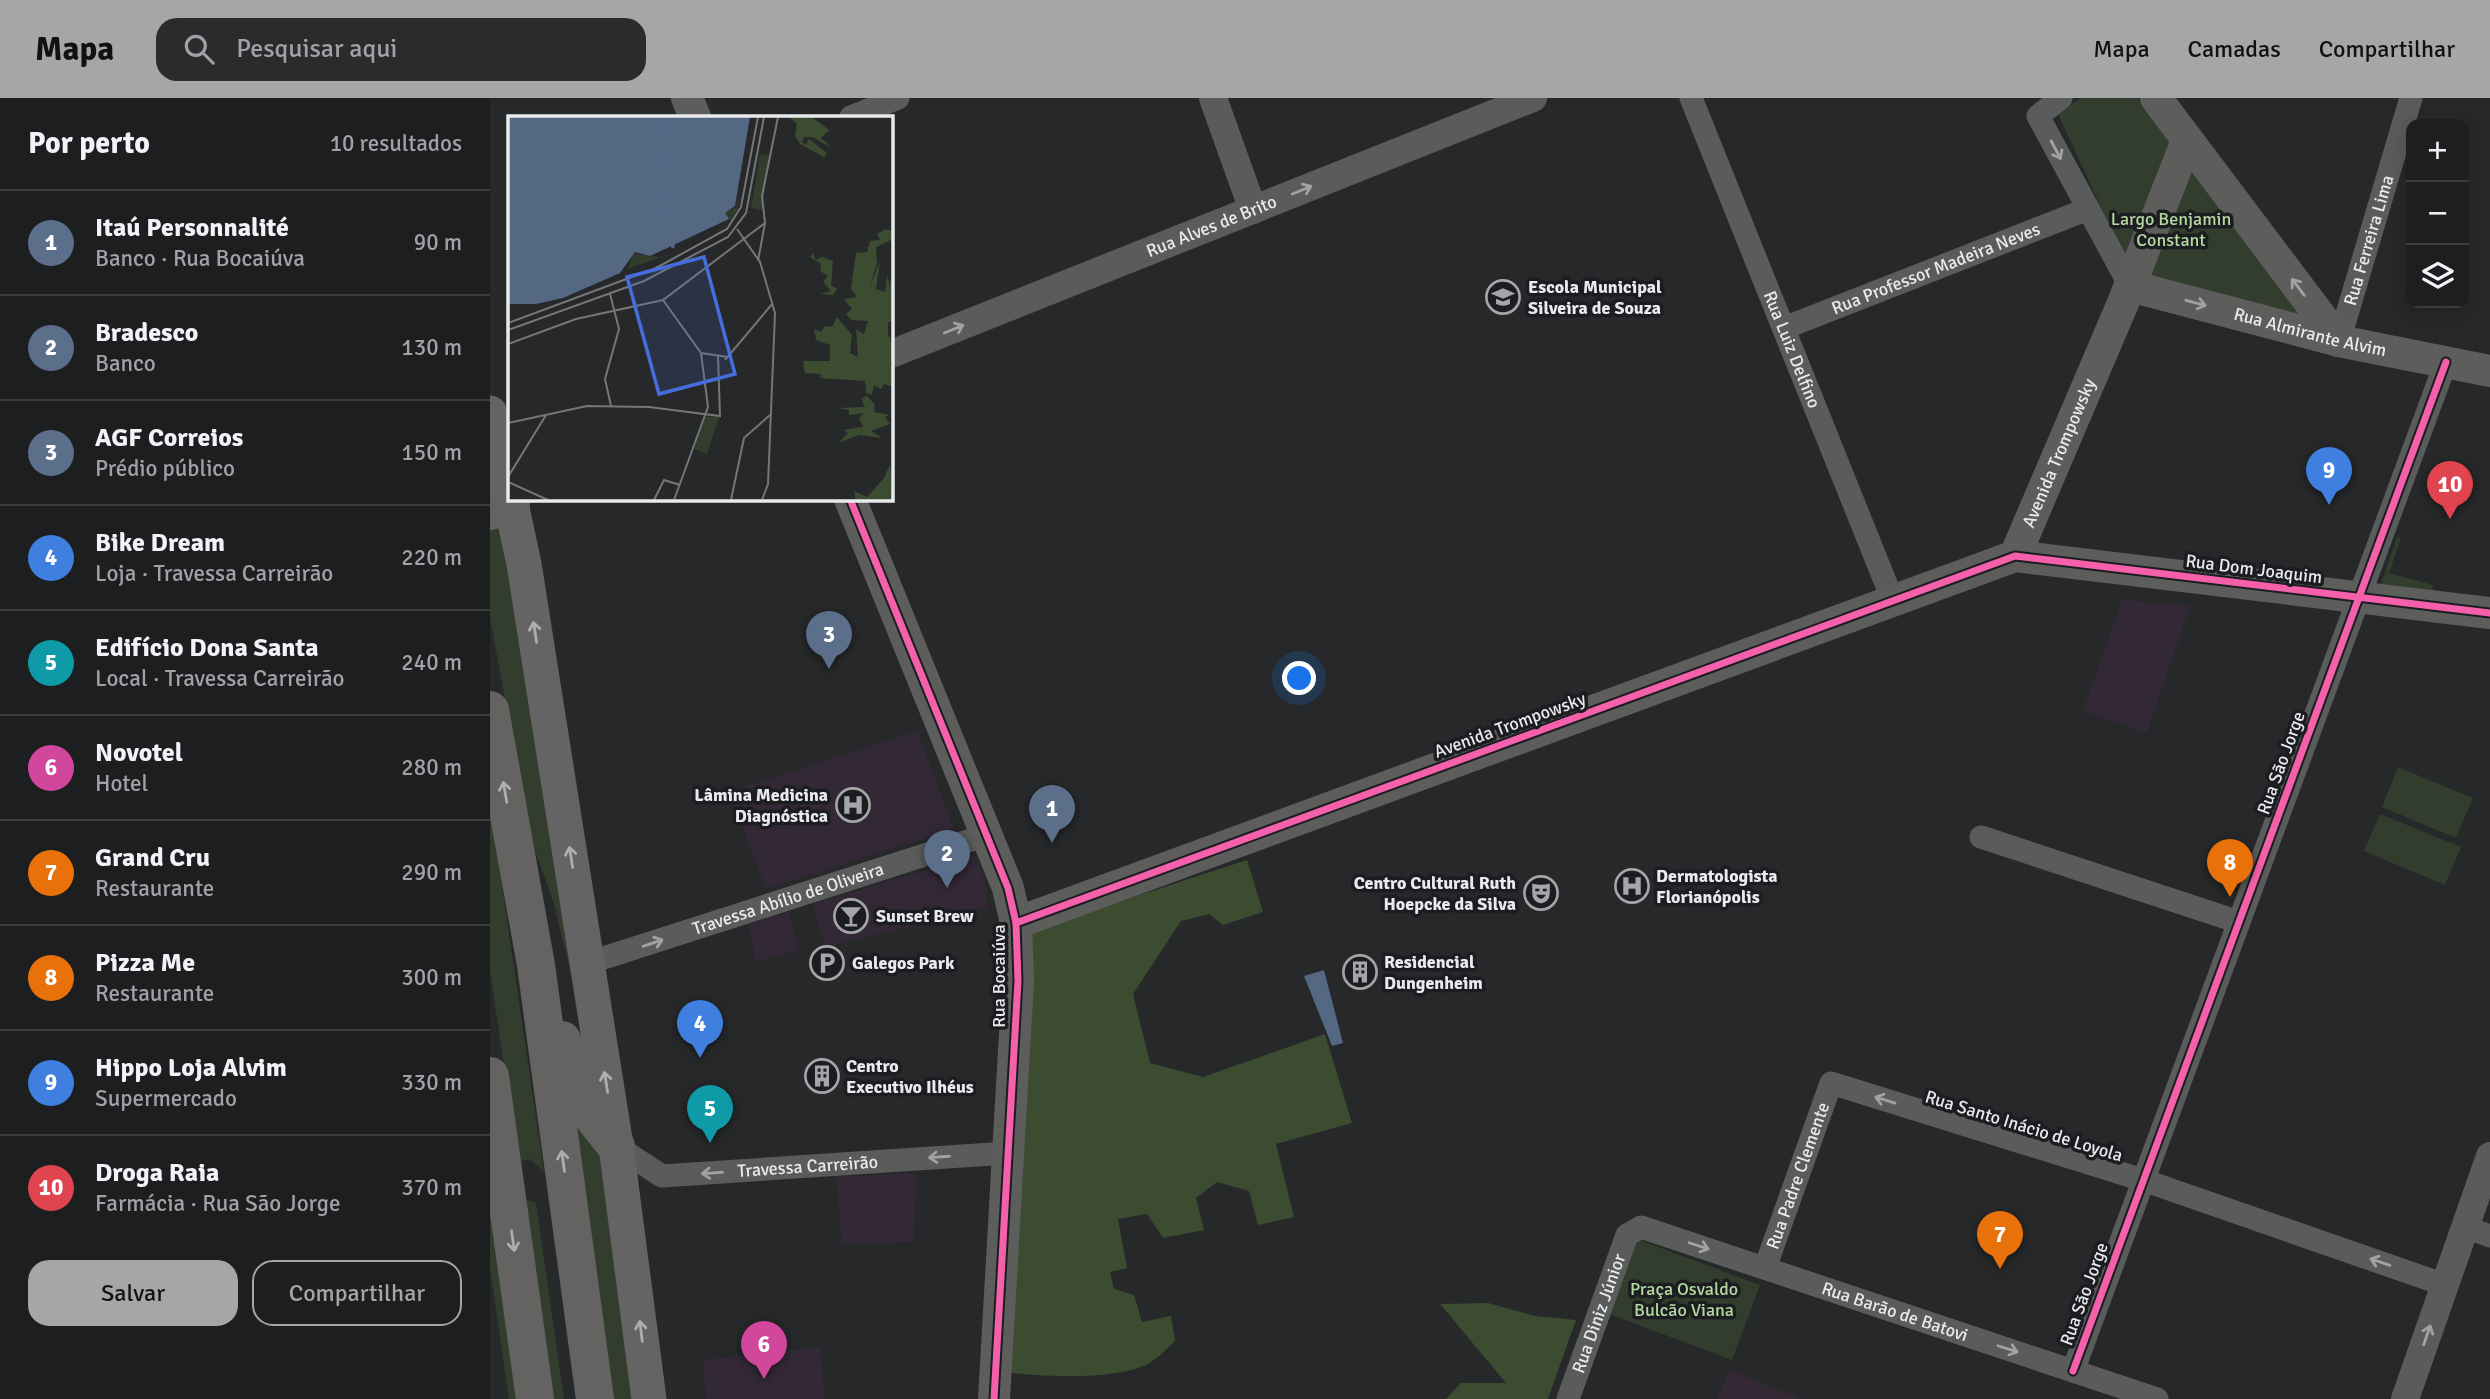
<!DOCTYPE html>
<html lang="pt">
<head>
<meta charset="utf-8">
<style>
  body { margin:0; font-family:Signika,sans-serif; background:#292b2d; color:#f1f3f6 }
  .controls { position:absolute; right:21px; top:21px; display:grid; overflow:hidden; border-radius:14px; box-shadow:0 4px 18px #0003 }
  .controls button { width:63px; height:63px; display:grid; place-items:center; padding:0; border:0; border-bottom:2px solid #3a3c3e; background:#1c1e20; color:#f1f3f6; font:35px sans-serif }
  .you { position:absolute; left:810px; top:581px; width:24px; height:24px; margin:-18px; border:5px solid #fff; border-radius:50%; background:#1a73e8; box-shadow:0 0 0 10px #1a73e833 }
  .badge { display:grid; place-items:center; width:46px; height:46px; border-radius:50%; background:#a4a6a8; color:#fff; font-size:23px; font-weight:700 }
  .pin { position:absolute; translate:-50% -58px; filter:drop-shadow(0 2px 4px #0008) }
  .pin::after { content:''; position:absolute; top:37px; width:24px; height:21px; background:inherit; clip-path:polygon(0 0,100% 0,50% 100%) }
  .list { margin:0; padding:0; list-style:none }
  h2 { display:flex; justify-content:space-between; align-items:center; height:91px; margin:0; padding:0 28px; font-size:30px }
  h2 small { font-size:23px; font-weight:400; color:#a0a2a5 }
  .list li { display:grid; grid-template-columns:46px 1fr auto; gap:21px; align-items:center; box-sizing:border-box; height:105px; padding:0 28px; border-top:2px solid #3a3c3e }
  .list b { display:block; font-size:26px; white-space:nowrap }
  .list p { margin:0; font-size:23px; white-space:nowrap; color:#a0a2a5 }
  .list em { font-size:23px; font-style:normal; color:#a0a2a5 }
  .actions { display:flex; gap:14px; padding:21px 28px }
  .actions a { flex:1; padding:16px 0; border:2px solid #a4a6a8; border-radius:21px; text-align:center; font-size:24px; color:#a4a6a8 }
  .actions .main { background:#a4a6a8; color:#111 }
  .icon { flex:none; width:38px; height:38px; fill:none; stroke:currentColor; stroke-width:2; stroke-linecap:round; stroke-linejoin:round }
  .map { position:relative; flex:none; width:2000px; height:1301px; overflow:hidden }
  header { display:flex; align-items:center; gap:42px; box-sizing:border-box; height:98px; padding:0 35px; background:#a4a6a8; color:#111 }
  header strong { font-size:33px }
  nav { display:flex; gap:38px; margin-inline-start:auto; font-size:24px }
  .search { width:490px; height:63px; background:#292b2d; display:flex; align-items:center; gap:18px; box-sizing:border-box; padding:0 24px; border-radius:21px; color:#a0a2a5; font-size:26px }
  main { display:flex }
  aside { flex:1; background:#1c1e20 }
  .map>svg:first-child { display:block }
  .commercial { fill:#332936 }
  .medical { fill:#342934 }
  .green { fill:#323d2d }
  .forest { fill:#3b4c31 }
  .water { fill:#546783 }
  .lines { fill:none; stroke-linecap:round; stroke-linejoin:round }
  .minor { stroke:#5a5b5b; stroke-width:23 }
  .tertiary { stroke:#5a5b5b; stroke-width:28 }
  .secondary { stroke:#5d5d5c; stroke-width:32 }
  .primary { stroke:#656464; stroke-width:35 }
  .trunk { stroke:#646362; stroke-width:38 }
  .cycleway-casing { stroke:#1b1d21; stroke-width:11 }
  .cycleway { stroke:#f560ab; stroke-width:7 }
  .oneway { stroke:#a1a2a4 }
  .oneway2 { stroke:#a2a4a4 }
  .oneway3 { stroke:#adaeaf }
  .oneway4 { stroke:#adadae }
  .labels { text-anchor:middle; stroke-width:7; stroke-linejoin:round; paint-order:stroke }
  .park-label { font-size:18px; fill:#b5d9a0; stroke:#1b1d21 }
  .street-label { font-size:18px; fill:#e8eaec; stroke:#1b1d21 }
  .poi-label { font-size:18px; font-weight:bold; fill:#e8eaec; stroke:#1b1d21; text-anchor:start }
  .inset-river { fill:none; stroke:#546783; stroke-width:3.5 }
  .inset-road { fill:none; stroke:#747678; stroke-width:2 }
  .view { fill:#466ddc; fill-opacity:0.15; stroke:#466ddc; stroke-width:3.5 }
  .inset-edge { fill:none; stroke:#e8eaec; stroke-width:3.5 }
</style>
</head>
<body>
<header>
<strong>Mapa</strong>
<div class="search"><svg class="icon" aria-label="search" viewBox="0 0 24 24"><circle cx="10" cy="10" r="6"/><path d="M15 15l6 6"/></svg>Pesquisar aqui</div>
<nav><a>Mapa</a><a>Camadas</a><a>Compartilhar</a></nav>
</header>
<main>
<aside>
<h2>Por perto<small>10 resultados</small></h2>
<ul class="list">
<li><span class="badge" style="background:#5c6f8a">1</span><div><b>Itaú Personnalité</b><p>Banco · Rua Bocaiúva</p></div><em>90 m</em></li>
<li><span class="badge" style="background:#5c6f8a">2</span><div><b>Bradesco</b><p>Banco</p></div><em>130 m</em></li>
<li><span class="badge" style="background:#5c6f8a">3</span><div><b>AGF Correios</b><p>Prédio público</p></div><em>150 m</em></li>
<li><span class="badge" style="background:#3f7fe0">4</span><div><b>Bike Dream</b><p>Loja · Travessa Carreirão</p></div><em>220 m</em></li>
<li><span class="badge" style="background:#0f9aa8">5</span><div><b>Edifício Dona Santa</b><p>Local · Travessa Carreirão</p></div><em>240 m</em></li>
<li><span class="badge" style="background:#d1479c">6</span><div><b>Novotel</b><p>Hotel</p></div><em>280 m</em></li>
<li><span class="badge" style="background:#e8710a">7</span><div><b>Grand Cru</b><p>Restaurante</p></div><em>290 m</em></li>
<li><span class="badge" style="background:#e8710a">8</span><div><b>Pizza Me</b><p>Restaurante</p></div><em>300 m</em></li>
<li><span class="badge" style="background:#3f7fe0">9</span><div><b>Hippo Loja Alvim</b><p>Supermercado</p></div><em>330 m</em></li>
<li><span class="badge" style="background:#e0444e">10</span><div><b>Droga Raia</b><p>Farmácia · Rua São Jorge</p></div><em>370 m</em></li>
</ul>
<div class="actions"><a class="main">Salvar</a><a>Compartilhar</a></div>
</aside>
<div class="map">
<svg width="2000" height="1301" viewBox="0 0 2000 1301">
  <rect width="100%" height="100%" fill="#26282a"/>
  <g class="commercial">
    <polygon points="1632,502 1700,508 1657,635 1593,613"/>
    <polygon points="427,633 464,731 276,791 239,694"/>
    <polygon points="485,757 496,786 497,810 335,849 323,806"/>
    <polygon points="298,814 310,852 266,864 258,826"/>
    <polygon points="426,1075 424,1144 352,1146 346,1079"/>
    <polygon points="330,1249 335,1301 216,1301 213,1262"/>
  </g>
  <polygon class="medical" points="1239,1272 1310,1301 1227,1301"/>
  <g class="green">
    <polygon points="1591,0 1648,0 1816,220 1644,181 1568,16"/>
    <polygon points="10,425 98,946 64,806 41,741 0,520 0,428"/>
    <polygon points="1907,439 1911,440 1899,475 1943,487 1942,493 1891,486"/>
    <polygon points="1908,669 1983,700 1966,740 1892,709"/>
    <polygon points="0,713 8,760 54,1074 40,1061 28,1064 0,872"/>
    <polygon points="1890,716 1971,749 1955,787 1874,753"/>
    <polygon points="77,994 114,1054 145,1301 119,1301"/>
    <polygon points="0,1069 33,1301 19,1301 0,1170"/>
    <polygon points="31,1100 46,1105 74,1301 57,1301"/>
    <polygon points="1147,1141 1270,1187 1242,1262 1119,1216"/>
  </g>
  <g class="forest">
    <path d="M757,762L773,814L733,827L719,816L691,823L643,896L660,965L713,979L835,936L862,1025L786,1046L804,1119L768,1127L759,1093L727,1084L706,1100L714,1132L673,1140L657,1116L628,1121L637,1170L620,1174L624,1191L644,1197L652,1224L681,1218L685,1243C677,1250 670,1258 661,1264C632,1283 550,1279 516,1274L539,833Z"/>
    <polygon points="998,1205 1045,1218 1086,1222 1058,1301 956,1301 971,1285 1016,1285 950,1206"/>
  </g>
  <polygon class="water" points="834,872 853,945 842,948 814,878"/>
  <g class="lines">
    <g class="minor">
      <path id="s1" d="M1201,0L1403,503"/>
      <polyline points="1571,0 1548,18 1640,188"/>
      <polyline points="361,19 408,0"/>
      <path id="s2" d="M1294,230L1598,111"/>
      <path id="s3" d="M1849,243L1921,0"/>
      <polyline points="1491,739 1749,824"/>
      <path id="s4" d="M98,865L497,737"/>
      <path id="s5" d="M126,1048L172,1078L517,1055"/>
      <polyline points="1975,1129 2000,1138"/>
      <path id="s6" d="M1275,1170L1341,985L1653,1082L1955,1187"/>
      <polyline points="1583,1273 1956,264"/>
      <path id="s7" d="M1078,1301L1137,1137L1151,1129L1667,1301"/>
    </g>
    <g class="tertiary">
      <polyline points="723,0 763,112"/>
      <path id="s8" d="M401,256L1043,0"/>
      <polyline points="1915,1301 2000,1058"/>
    </g>
    <g class="secondary">
      <polyline points="197,0 205,19"/>
      <polyline points="1666,0 1849,243"/>
      <path id="s9" d="M1640,188L1849,243L2000,273"/>
      <polyline points="360,401 518,790 526,825 528,883 504,1301"/>
      <path id="s10" d="M1525,458L1633,205L1697,43"/>
      <polyline points="526,825 1525,458 2000,515"/>
    </g>
    <g class="primary">
      <polyline points="0,315 19,399"/>
      <polyline points="20,401 34,466 126,1048 159,1301"/>
    </g>
    <g class="trunk">
      <polyline points="0,413 21,406"/>
      <polyline points="0,612 46,867 105,1301"/>
      <polyline points="72,942 103,1019 126,1048"/>
      <polyline points="0,978 45,1301"/>
    </g>
    <g class="cycleway-casing">
      <g id="cycleway">
        <polyline points="360,401 518,790 526,825 528,883 504,1301"/>
        <polyline points="526,825 1525,458 2000,515"/>
        <polyline points="1583,1273 1956,264"/>
      </g>
    </g>
    <use href="#cycleway" class="cycleway"/>
  </g>
  <defs><path id="oneway-shaft" d="M-6 0H5M1.5-3L5.5 0L1.5 3" fill="none" stroke-width="1.6" stroke-linecap="round" stroke-linejoin="round" transform="scale(1.75)"/></defs>
  <g class="oneway">
    <use href="#oneway-shaft" transform="translate(1566 52) rotate(62)"/>
    <use href="#oneway-shaft" transform="translate(812 92) rotate(-22)"/>
    <use href="#oneway-shaft" transform="translate(464 231) rotate(-22)"/>
    <use href="#oneway-shaft" transform="translate(163 845) rotate(-19)"/>
    <use href="#oneway-shaft" transform="translate(1395 1002) rotate(-163)"/>
    <use href="#oneway-shaft" transform="translate(449 1059) rotate(176)"/>
    <use href="#oneway-shaft" transform="translate(222 1075) rotate(176)"/>
    <use href="#oneway-shaft" transform="translate(1209 1148) rotate(18)"/>
    <use href="#oneway-shaft" transform="translate(1890 1164) rotate(-161)"/>
    <use href="#oneway-shaft" transform="translate(1937 1237) rotate(-71)"/>
    <use href="#oneway-shaft" transform="translate(1518 1251) rotate(18)"/>
  </g>
  <g class="oneway2">
    <use href="#oneway-shaft" transform="translate(1808 189) rotate(-127)"/>
    <use href="#oneway-shaft" transform="translate(1706 205) rotate(15)"/>
  </g>
  <g class="oneway3">
    <use href="#oneway-shaft" transform="translate(45 534) rotate(-99)"/>
    <use href="#oneway-shaft" transform="translate(81 759) rotate(-99)"/>
    <use href="#oneway-shaft" transform="translate(116 984) rotate(-99)"/>
    <use href="#oneway-shaft" transform="translate(151 1233) rotate(-97)"/>
  </g>
  <g class="oneway4">
    <use href="#oneway-shaft" transform="translate(15 694) rotate(-100)"/>
    <use href="#oneway-shaft" transform="translate(73 1063) rotate(-98)"/>
    <use href="#oneway-shaft" transform="translate(23 1143) rotate(82)"/>
  </g>
  <defs>
    <g id="school-ring" transform="scale(1.75)"><circle r="9.5" fill="#1b1d21" stroke="#a4a6a8" stroke-width="1.5"/><path d="M0-5L7-2L0 1L-7-2ZM-4 1L0 2.5L4 1V4Q0 6-4 4Z" fill="#a4a6a8"/></g>
    <g id="hospital-ring" transform="scale(1.75)"><circle r="9.5" fill="#1b1d21" stroke="#a4a6a8" stroke-width="1.5"/><path d="M-5-5h3v3.5h4V-5h3V5h-3V1.5h-4V5h-3Z" fill="#a4a6a8"/></g>
    <g id="theatre-ring" transform="scale(1.75)"><circle r="9.5" fill="#1b1d21" stroke="#a4a6a8" stroke-width="1.5"/><path d="M-5-5.5Q0-4 5-5.5V0Q5 5 0 6Q-5 5-5 0ZM-3.3-2.5H-1v1.5H-3.3ZM1-2.5H3.3v1.5H1ZM-2.8 1Q0 5.5 2.8 1Z" fill="#a4a6a8"/></g>
    <g id="bar-ring" transform="scale(1.75)"><circle r="9.5" fill="#1b1d21" stroke="#a4a6a8" stroke-width="1.5"/><path d="M-6-5H6L.8 .8V4.5H3.5V6h-7V4.5H-.8V.8Z" fill="#a4a6a8"/></g>
    <g id="parking-ring" transform="scale(1.75)"><circle r="9.5" fill="#1b1d21" stroke="#a4a6a8" stroke-width="1.5"/><path d="M-3.5-5.5H1a3.5 3.5 0 0 1 0 7H-1V5.5H-3.5ZM-1-3.4V-.6H.8a1.4 1.4 0 0 0 0-2.8Z" fill="#a4a6a8"/></g>
    <g id="building-ring" transform="scale(1.75)"><circle r="9.5" fill="#1b1d21" stroke="#a4a6a8" stroke-width="1.5"/><path d="M-4-6H4V6H1V3H-1V6H-4ZM-2.5-4.3h1.7v1.8h-1.7ZM.8-4.3h1.7v1.8H.8ZM-2.5-1h1.7V.8h-1.7ZM.8-1h1.7V.8H.8Z" fill="#a4a6a8"/></g>
  </defs>
  <g fill-rule="evenodd">
    <use href="#school-ring" x="1013" y="199"/>
    <use href="#hospital-ring" x="363" y="707"/>
    <use href="#hospital-ring" x="1142" y="788"/>
    <use href="#theatre-ring" x="1051" y="795"/>
    <use href="#bar-ring" x="361" y="818"/>
    <use href="#parking-ring" x="337" y="865"/>
    <use href="#building-ring" x="870" y="874"/>
    <use href="#building-ring" x="332" y="978"/>
  </g>
  <g class="labels">
    <g class="park-label">
      <text x="1681" y="127">Largo Benjamin<tspan x="1681" dy="21">Constant</tspan></text>
      <text x="1194" y="1197">Praça Osvaldo<tspan x="1194" dy="21">Bulcão Viana</tspan></text>
    </g>
    <g class="street-label">
      <text dy="6" stroke="none"><textPath href="#s8" startOffset="345">Rua Alves de Brito</textPath></text>
      <text dy="6" stroke="none"><textPath href="#s3" startOffset="105">Rua Ferreira Lima</textPath></text>
      <text dy="6" stroke="none"><textPath href="#s2" startOffset="163">Rua Professor Madeira Neves</textPath></text>
      <text dy="6" stroke="none"><textPath href="#s9" startOffset="186">Rua Almirante Alvim</textPath></text>
      <text dy="6" stroke="none"><textPath href="#s1" startOffset="271">Rua Luiz Delfino</textPath></text>
      <text dy="6" stroke="none"><textPath href="#s10" startOffset="112">Avenida Trompowsky</textPath></text>
      <text transform="translate(1764 471) rotate(7)" y="6">Rua Dom Joaquim</text>
      <text transform="translate(1020 627) rotate(-20)" y="6">Avenida Trompowsky</text>
      <text transform="translate(1791 665) rotate(-70)" y="6">Rua São Jorge</text>
      <text dy="6" stroke="none"><textPath href="#s4" startOffset="210">Travessa Abílio de Oliveira</textPath></text>
      <text transform="translate(509 878) rotate(-90)" y="6">Rua Bocaiúva</text>
      <text transform="translate(1534 1028) rotate(17)" y="6">Rua Santo Inácio de Loyola</text>
      <text dy="6" stroke="none"><textPath href="#s5" startOffset="201">Travessa Carreirão</textPath></text>
      <text dy="6" stroke="none"><textPath href="#s6" startOffset="98">Rua Padre Clemente</textPath></text>
      <text transform="translate(1594 1196) rotate(-70)" y="6">Rua São Jorge</text>
      <text dy="6" stroke="none"><textPath href="#s7" startOffset="458">Rua Barão de Batovi</textPath></text>
      <text dy="6" stroke="none"><textPath href="#s7" startOffset="91">Rua Diniz Júnior</textPath></text>
    </g>
    <g class="poi-label">
      <text x="1038" y="195">Escola Municipal<tspan x="1038" dy="21">Silveira de Souza</tspan></text>
      <text x="338" y="703" text-anchor="end">Lâmina Medicina<tspan x="338" dy="21">Diagnóstica</tspan></text>
      <text x="1166" y="784">Dermatologista<tspan x="1166" dy="21">Florianópolis</tspan></text>
      <text x="1026" y="791" text-anchor="end">Centro Cultural Ruth<tspan x="1026" dy="21">Hoepcke da Silva</tspan></text>
      <text x="386" y="824">Sunset Brew</text>
      <text x="894" y="870">Residencial<tspan x="894" dy="21">Dungenheim</tspan></text>
      <text x="362" y="871">Galegos Park</text>
      <text x="356" y="974">Centro<tspan x="356" dy="21">Executivo Ilhéus</tspan></text>
    </g>
  </g>
  <g transform="translate(18 18)">
    <rect width="385" height="385" fill="#26282a"/>
    <path d="M252,38L261,39L254,94L243,92ZM234,69L229,94L226,100L219,97L225,101L215,112L180,132L119,153L126,138L152,141L180,132L213,113L222,104L217,97L228,91ZM197,301H211L199,338L186,333Z" fill="#323d2d"/>
    <path d="M281,1H304L321,14L313,22L324,32L304,21H296L294,26L298,29L301,23L319,37L316,41L292,28L287,20L289,8ZM378,113L384,115L385,123L368,131L369,147L362,170L372,145L368,173L377,176L379,159L382,171V163L384,168L385,205L380,206V218L385,229V271L376,268L373,273L366,269L364,279L358,277L357,265L312,262L313,258L297,257L295,245H322V229L308,224L306,213L313,216L317,210L324,211L329,201L344,219L342,237L350,241L348,213L356,218L360,205L343,204L338,198L344,193L336,183L349,181L343,173L348,137L359,136L362,125L372,124L369,118ZM305,137L308,144L314,141L325,145L323,169L329,173L325,179L312,178L323,175L315,166L320,160L312,155L313,148L302,141ZM359,280L367,289L366,296L382,299L377,301L382,308L363,315L374,322L351,319L330,327L340,317L335,314L355,311L351,302L356,297L341,299V294L330,292L356,291L354,282ZM382,348L385,384H348L346,375L359,381L376,362Z" fill="#3b4c31"/>
    <path d="M0,1H242L227,90L217,97L221,103L142,140L127,136L112,157L55,182L28,188H0Z" fill="#546783"/>
    <path class="inset-river" d="M148,1L165,132"/>
    <path class="inset-road" d="M229,113L252,146L267,197L260,368L254,384M250,145L257,107L254,80L270,1M102,178L111,213L97,263L103,290M155,184L193,237L220,241M0,207L148,152L219,113L233,91L250,1M0,214L136,165L220,121L238,97L256,1M0,228L68,203L155,184L257,107M217,244L265,187M0,307L79,290L141,291L212,300L210,240M0,361L38,299M0,366L40,384M146,384L156,364L172,369M166,384L200,291L193,237M223,384L236,322L262,299"/>
    <path class="view" d="M196,141L227,258L151,278L119,161Z"/>
    <rect width="385" height="385" class="inset-edge"/>
  </g>
</svg>
<div class="controls">
<button>+</button>
<button>−</button>
<button><svg class="icon" aria-label="layers" viewBox="0 0 24 24"><path d="M12 4l9 5-9 5-9-5zM3 14l9 5 9-5"/></svg></button>
</div>
<div class="you"></div>
<div class="pin badge" style="left:562px;top:745px;background:#5c6f8a">1</div>
<div class="pin badge" style="left:457px;top:790px;background:#5c6f8a">2</div>
<div class="pin badge" style="left:339px;top:571px;background:#5c6f8a">3</div>
<div class="pin badge" style="left:210px;top:960px;background:#3f7fe0">4</div>
<div class="pin badge" style="left:220px;top:1045px;background:#0f9aa8">5</div>
<div class="pin badge" style="left:274px;top:1281px;background:#d1479c">6</div>
<div class="pin badge" style="left:1510px;top:1171px;background:#e8710a">7</div>
<div class="pin badge" style="left:1740px;top:799px;background:#e8710a">8</div>
<div class="pin badge" style="left:1839px;top:407px;background:#3f7fe0">9</div>
<div class="pin badge" style="left:1960px;top:421px;background:#e0444e">10</div>
</div>
</main>
</body>
</html>
